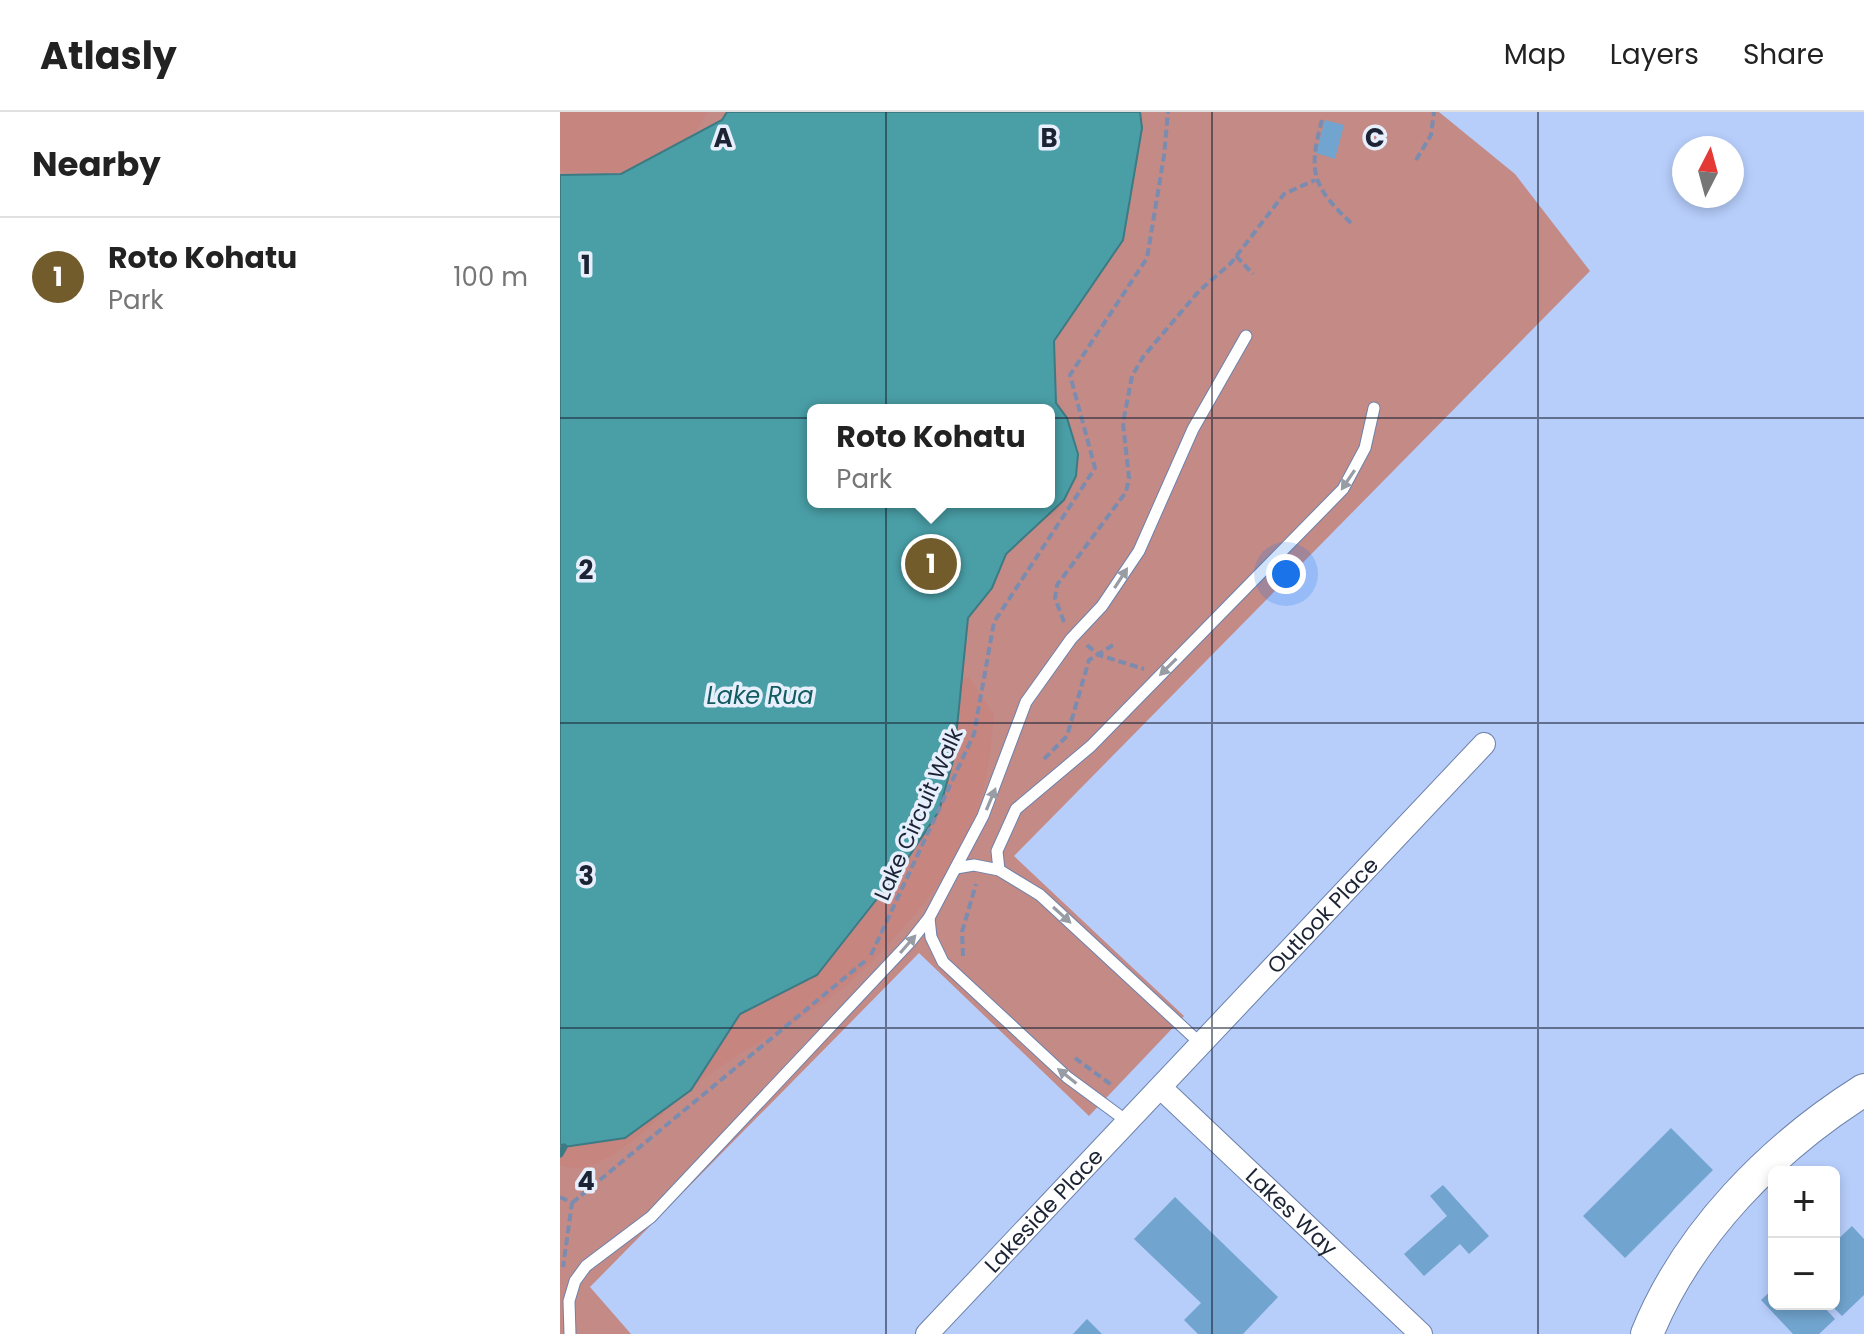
<!DOCTYPE html>
<html lang="en">
<head>
<meta charset="utf-8">
<style>
  body { margin:0; font-family:Poppins,sans-serif; background:#f6f6f6; color:#222 }
  .controls { position:absolute; right:24px; bottom:24px; display:grid; overflow:hidden; border-radius:12px; box-shadow:0 4px 12px #0003 }
  .controls button { width:72px; height:72px; display:grid; place-items:center; padding:0; border:0; border-bottom:2px solid #e0e0e0; background:#fff; color:#222; font:40px sans-serif }
  .compass { position:absolute; left:1112px; top:24px; width:72px; height:72px; border-radius:50%; background:#fff; box-shadow:0 4px 12px #0003; rotate:6deg }
  .you { position:absolute; left:726px; top:462px; width:28px; height:28px; margin:-20px; border:6px solid #fff; border-radius:50%; background:#1a73e8; box-shadow:0 0 0 12px #1a73e833 }
  .badge { display:grid; place-items:center; width:52px; height:52px; border-radius:50%; background:#735c2c; color:#fff; font-size:26px; font-weight:700 }
  .pin { position:absolute; translate:-50% -50%; border:4px solid #fff; box-shadow:0 2px 8px #0006 }
  .popup { position:absolute; left:247px; top:292px; width:248px; height:104px; box-sizing:border-box; display:grid; place-content:center; border-radius:12px; background:#fff; filter:drop-shadow(0 2px 6px #0005); font-size:26px; white-space:nowrap; color:#767676 }
  .popup b { font-size:30px; color:#222 }
  .popup::after { content:''; position:absolute; left:50%; top:100%; margin-left:-16px; border:16px solid transparent; border-top-color:#fff }
  .list { margin:0; padding:0; list-style:none }
  h2 { display:flex; justify-content:space-between; align-items:center; height:104px; margin:0; padding:0 32px; font-size:34px }
  h2 small { font-size:26px; font-weight:400; color:#767676 }
  .list li { display:grid; grid-template-columns:52px 1fr auto; gap:24px; align-items:center; box-sizing:border-box; height:120px; padding:0 32px; border-top:2px solid #e0e0e0 }
  .list b { display:block; font-size:30px; white-space:nowrap }
  .list p { margin:0; font-size:26px; white-space:nowrap; color:#767676 }
  .list em { font-size:26px; font-style:normal; color:#767676 }
  .map { position:relative; flex:none; width:1304px; height:1222px; overflow:hidden }
  header { display:flex; align-items:center; gap:48px; box-sizing:border-box; height:112px; padding:0 40px; background:#fff; border-bottom:2px solid #e0e0e0 }
  header strong { font-size:38px }
  nav { display:flex; gap:44px; margin-inline-start:auto; font-size:28px }
  main { display:flex }
  aside { flex:1; background:#fff }
  .map>svg:first-child { display:block }
  .green { fill:#c48a86; fill-rule:evenodd }
  .forest { fill:#c78580 }
  .water { fill:#4a9fa7; stroke:#3c7a84; stroke-width:2; fill-rule:evenodd }
  .lines { fill:none; stroke-linecap:round; stroke-linejoin:round }
  .stream { stroke:#3c7a84; stroke-width:7 }
  .building { fill:#71a4ce }
  .lane-casing { stroke:#6d82ab; stroke-width:13 }
  .street-casing { stroke:#6d82ab; stroke-width:24 }
  .secondary-casing { stroke:#6d82ab; stroke-width:34 }
  .path { stroke:#7b8caf; stroke-width:4; stroke-dasharray:8 4; stroke-linecap:butt }
  .lane { stroke:#fff; stroke-width:11 }
  .street { stroke:#fff; stroke-width:22 }
  .secondary { stroke:#fff; stroke-width:32 }
  .oneway { fill:#989ca4 }
  .grid { fill:none; stroke:#1b2334; stroke-width:2; stroke-opacity:0.55 }
  .labels { text-anchor:middle; stroke-width:7; stroke-linejoin:round; paint-order:stroke }
  .street-label { font-size:22px; fill:#1b2334; stroke:#e7effc }
  .water-label { font-size:24px; font-style:italic; fill:#125b61; stroke:#e7effc }
  .grid-label { font-size:26px; text-anchor:middle; font-weight:bold; fill:#1b2334; stroke:#e7effc; stroke-width:7; stroke-linejoin:round; paint-order:stroke }
</style>
</head>
<body>
<header>
<strong>Atlasly</strong>
<nav><a>Map</a><a>Layers</a><a>Share</a></nav>
</header>
<main>
<aside>
<h2>Nearby<small></small></h2>
<ul class="list">
<li><span class="badge">1</span><div><b>Roto Kohatu</b><p>Park</p></div><em>100 m</em></li>
</ul>
</aside>
<div class="map">
<svg width="1304" height="1222" viewBox="0 0 1304 1222">
  <rect width="100%" height="100%" fill="#b7cefb"/>
  <path class="green" d="M0,0H879L955,62L1030,159L454,744L624,904L529,1004L359,841L30,1175L71,1222H0ZM253,298H489V390H253Z"/>
  <g class="forest">
    <polygon points="0,0 148,0 136,19 72,61 0,59"/>
    <path d="M409,565L434,603C430,645 425,696 404,733C383,773 330,834 296,865C254,903 201,927 155,958C114,986 81,1032 35,1052C23,1057 12,1057 0,1053V1001L370,571Z"/>
  </g>
  <path class="water" d="M167,0H580L582,16L563,128L494,229L496,291L507,306L518,342L516,364L504,388L446,442L432,476L408,506L394,645L379,699L342,755L257,863L180,902L131,978L65,1026L4,1035L0,1032V63L61,62L162,8ZM253,298H489V390H253Z"/>
  <g class="lines">
    <polyline class="stream" points="0,1042 4,1035"/>
  </g>
  <g class="building">
    <polygon points="765,8 784,13 775,47 756,41"/>
    <polygon points="1111,1016 1153,1058 1065,1146 1023,1104"/>
    <polygon points="883,1073 929,1124 909,1142 900,1132 864,1164 844,1142 887,1104 870,1084"/>
    <polygon points="615,1085 718,1185 683,1222 638,1222 624,1208 641,1191 574,1127"/>
    <polygon points="1292,1114 1304,1127 1304,1183 1282,1204 1270,1192 1274,1192 1274,1131"/>
    <polygon points="1214,1176 1214,1192 1261,1192 1275,1207 1259,1222 1233,1222 1201,1188"/>
    <polygon points="527,1207 542,1222 513,1222"/>
  </g>
  <g class="lines">
    <g class="lane-casing">
      <g id="lane">
        <polyline points="396,756 414,753 439,758 480,783 641,932"/>
        <polyline points="439,758 437,739 456,697 531,634 783,377 805,336 814,296"/>
        <polyline points="369,806 371,825 383,850 507,965 568,1010"/>
        <polyline points="10,1222 9,1189 15,1169 26,1154 91,1105 350,830 369,806 423,704 466,590 511,527 542,494 579,439 633,317 686,224"/>
      </g>
    </g>
    <g class="street-casing">
      <g id="street">
        <path id="s1" d="M601,976L861,1222"/>
        <path id="s2" d="M367,1222L924,632"/>
      </g>
    </g>
    <g class="secondary-casing">
      <path id="secondary" d="M1087,1222C1128,1121 1212,1036 1304,978"/>
    </g>
    <g class="path">
      <path d="M762,8C748,60 752,74 791,111"/>
      <polyline points="856,48 871,23 874,0"/>
      <polyline points="676,144 693,162"/>
      <polyline points="504,510 495,486 497,473 566,380 569,366 563,311 572,264 583,245 639,179 671,151 724,82 755,68"/>
      <polyline points="527,533 539,543 584,557"/>
      <polyline points="484,647 507,624 529,548 553,533"/>
      <polyline points="311,843 414,622 434,510 535,356 510,263 587,146 604,44 608,0"/>
      <polyline points="403,844 402,820 416,772"/>
      <polyline points="515,946 553,974"/>
      <polyline points="0,1085 12,1091 3,1155"/>
      <polyline points="12,1091 305,849"/>
    </g>
    <use href="#lane" class="lane"/>
    <use href="#street" class="street"/>
    <use href="#secondary" class="secondary"/>
  </g>
  <defs><path id="oneway-solid" d="M-6-.8H1V-3.2L6.5 0L1 3.2V.8H-6Z" transform="scale(2)"/></defs>
  <g class="oneway">
    <use href="#oneway-solid" transform="translate(788 368) rotate(124)"/>
    <use href="#oneway-solid" transform="translate(561 466) rotate(-57)"/>
    <use href="#oneway-solid" transform="translate(608 555) rotate(135)"/>
    <use href="#oneway-solid" transform="translate(431 687) rotate(-67)"/>
    <use href="#oneway-solid" transform="translate(502 803) rotate(42)"/>
    <use href="#oneway-solid" transform="translate(348 832) rotate(-49)"/>
    <use href="#oneway-solid" transform="translate(507 964) rotate(-142)"/>
  </g>
  <path class="grid" d="M326,0V1222M652,0V1222M978,0V1222M0,306H1304M0,611H1304M0,916H1304"/>
  <g class="labels">
    <g class="street-label">
      <text transform="translate(358 702) rotate(-66)" y="8">Lake Circuit Walk</text>
      <text dy="8" stroke="none"><textPath href="#s2" startOffset="576">Outlook Place</textPath></text>
      <text dy="8" stroke="none"><textPath href="#s2" startOffset="170">Lakeside Place</textPath></text>
      <text dy="8" stroke="none"><textPath href="#s1" startOffset="180">Lakes Way</textPath></text>
    </g>
    <g class="water-label">
      <text x="200" y="592">Lake Rua</text>
    </g>
  </g>
  <g class="grid-label">
    <text x="163" y="35">A</text>
    <text x="489" y="35">B</text>
    <text x="815" y="35">C</text>
    <text x="26" y="162">1</text>
    <text x="26" y="467">2</text>
    <text x="26" y="773">3</text>
    <text x="26" y="1078">4</text>
  </g>
</svg>
<div class="controls">
<button>+</button>
<button>−</button>
</div>
<svg class="compass" viewBox="-18 -18 36 36"><path d="M0-13l5 13h-10z" fill="#e53935"/><path d="M0 13l5-13h-10z" fill="#767676"/></svg>
<div class="you"></div>
<div class="pin badge" style="left:371px;top:452px">1</div>
<div class="popup"><b>Roto Kohatu</b>Park</div>
</div>
</main>
</body>
</html>
